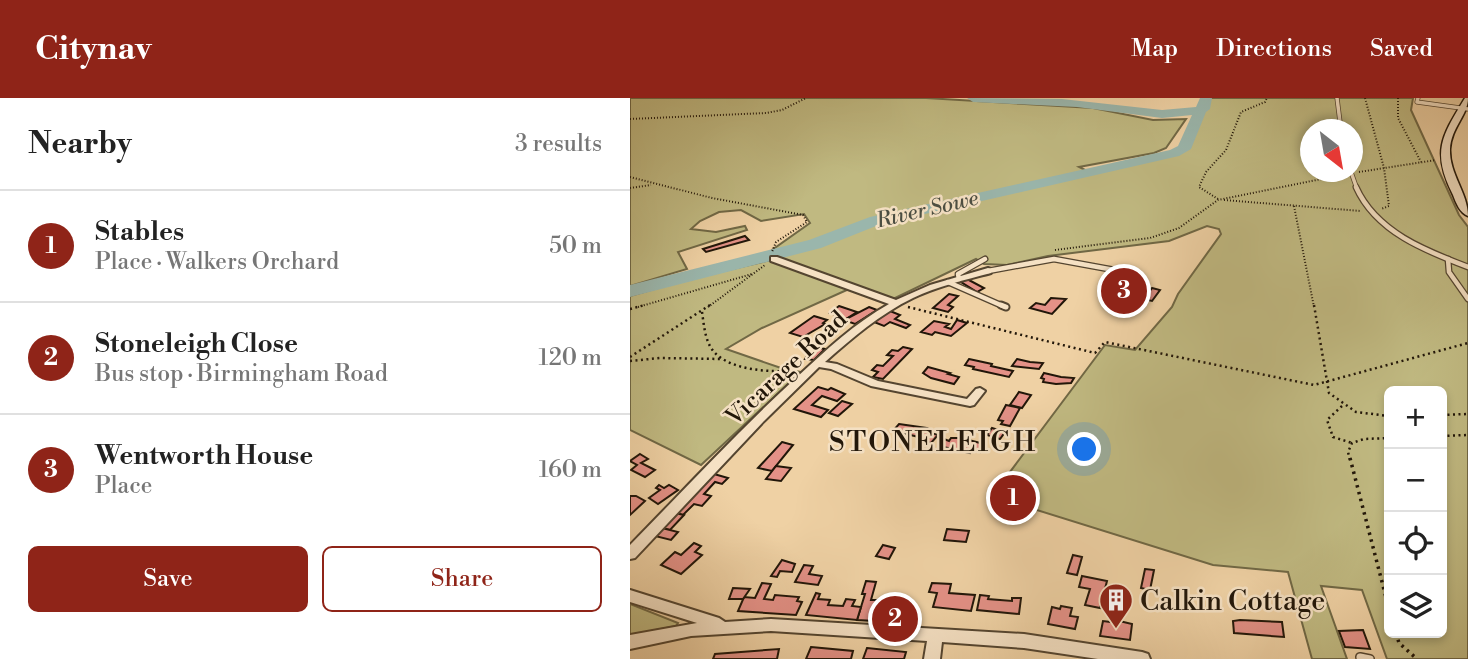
<!DOCTYPE html>
<html lang="en">
<head>
<meta charset="utf-8">
<style>
  body { margin:0; font-family:"Libre Bodoni",serif; background:#f2f2f2; color:#222 }
  .controls { position:absolute; right:21px; bottom:21px; display:grid; overflow:hidden; border-radius:10px; box-shadow:0 4px 10px #0003 }
  .controls button { width:63px; height:63px; display:grid; place-items:center; padding:0; border:0; border-bottom:2px solid #e0e0e0; background:#fff; color:#222; font:35px sans-serif }
  .compass { position:absolute; left:670px; top:21px; width:63px; height:63px; border-radius:50%; background:#fff; box-shadow:0 4px 10px #0003; rotate:149deg }
  .you { position:absolute; left:455px; top:352px; width:24px; height:24px; margin:-18px; border:5px solid #fff; border-radius:50%; background:#1a73e8; box-shadow:0 0 0 10px #1a73e833 }
  .badge { display:grid; place-items:center; width:46px; height:46px; border-radius:50%; background:#8f2418; color:#fff; font-size:23px; font-weight:700 }
  .pin { position:absolute; translate:-50% -50%; border:4px solid #fff; box-shadow:0 2px 7px #0006 }
  .list { margin:0; padding:0; list-style:none }
  h2 { display:flex; justify-content:space-between; align-items:center; height:91px; margin:0; padding:0 28px; font-size:30px }
  h2 small { font-size:23px; font-weight:400; color:#767676 }
  .list li { display:grid; grid-template-columns:46px 1fr auto; gap:21px; align-items:center; box-sizing:border-box; height:112px; padding:0 28px; border-top:2px solid #e0e0e0 }
  .list b { display:block; font-size:26px; white-space:nowrap }
  .list p { margin:0; font-size:23px; white-space:nowrap; color:#767676 }
  .list em { font-size:23px; font-style:normal; color:#767676 }
  .actions { display:flex; gap:14px; padding:21px 28px }
  .actions a { flex:1; padding:16px 0; border:2px solid #8f2418; border-radius:10px; text-align:center; font-size:24px; color:#8f2418 }
  .actions .main { background:#8f2418; color:#fff }
  .icon { flex:none; width:38px; height:38px; fill:none; stroke:currentColor; stroke-width:2; stroke-linecap:round; stroke-linejoin:round }
  .map { position:relative; flex:none; width:838px; height:561px; overflow:hidden }
  header { display:flex; align-items:center; gap:42px; box-sizing:border-box; height:98px; padding:0 35px; background:#8f2418; color:#fff }
  header strong { font-size:33px }
  nav { display:flex; gap:38px; margin-inline-start:auto; font-size:24px }
  main { display:flex }
  aside { flex:1; background:#fff }
  .map>svg:first-child { display:block }
  .green { fill:#c0b981; stroke:#706845; stroke-width:2; fill-rule:evenodd }
  .lines { fill:none; stroke-linecap:round; stroke-linejoin:round }
  .river { fill:#9ab6ac; fill-rule:evenodd }
  .building { fill:#e49187; stroke:#211609; stroke-width:2 }
  .lane-far3-casing { stroke:#544530; stroke-width:5 }
  .lane-far2-casing { stroke:#544530; stroke-width:7 }
  .lane-far1-casing { stroke:#544530; stroke-width:9 }
  .lane-casing { stroke:#544530; stroke-width:10 }
  .street-casing { stroke:#544530; stroke-width:4 }
  .secondary-casing { stroke:#211609; stroke-width:3 }
  .path-far2 { stroke:#211609; stroke-width:2; stroke-dasharray:1 2; stroke-linecap:butt }
  .path-far1 { stroke:#211609; stroke-width:2.5; stroke-dasharray:2 3.5; stroke-linecap:butt }
  .path { stroke:#211609; stroke-width:3.5; stroke-dasharray:2.5 4.5; stroke-linecap:butt }
  .lane-far3 { stroke:#f5e1c4; stroke-width:3.5 }
  .lane-far2 { stroke:#f5e1c4; stroke-width:4.5 }
  .lane-far1 { stroke:#f5e1c4; stroke-width:5 }
  .lane { stroke:#f5e1c4; stroke-width:7 }
  .street { fill:#f5e1c4; fill-rule:evenodd }
  .secondary { fill:#f5e1c4; fill-rule:evenodd }
  .labels { text-anchor:middle; stroke-width:5; stroke-linejoin:round; paint-order:stroke }
  .far-water-label { font-size:21px; font-style:italic; fill:#4b4e42; stroke:#f5e1c4 }
  .street-label { font-size:24px; fill:#211609; stroke:#f5e1c4 }
  .quarter-label { font-size:28px; letter-spacing:2px; fill:#211609; stroke:#f5e1c4 }
  .near-poi-label { font-size:28px; fill:#211609; stroke:#f5e1c4; text-anchor:start }
</style>
</head>
<body>
<header>
<strong>Citynav</strong>
<nav><a>Map</a><a>Directions</a><a>Saved</a></nav>
</header>
<main>
<aside>
<h2>Nearby<small>3 results</small></h2>
<ul class="list">
<li><span class="badge">1</span><div><b>Stables</b><p>Place · Walkers Orchard</p></div><em>50 m</em></li>
<li><span class="badge">2</span><div><b>Stoneleigh Close</b><p>Bus stop · Birmingham Road</p></div><em>120 m</em></li>
<li><span class="badge">3</span><div><b>Wentworth House</b><p>Place</p></div><em>160 m</em></li>
</ul>
<div class="actions"><a class="main">Save</a><a>Share</a></div>
</aside>
<div class="map">
<svg width="838" height="561" viewBox="0 0 838 561">
  <rect width="100%" height="100%" fill="#efd1a4"/>
  <filter id="stains"><feTurbulence type="fractalNoise" baseFrequency=".00286" numOctaves="4"/><feColorMatrix values="0 0 0 0 .2 0 0 0 0 .09 0 0 0 0 .02 0 0 0 .5 -.17"/></filter>
  <radialGradient id="worn" r=".72"><stop offset=".6" stop-color="#630" stop-opacity="0"/><stop offset="1" stop-color="#630" stop-opacity=".3"/></radialGradient>
  <g class="green">
    <path d="M0,0H296L463,10L523,22L556,21L536,50L524,55L449,69L457,73L544,55L554,51L576,0H783L781,12L829,117L838,129V561H757L732,492L691,488L717,561H682L658,474L583,467L362,398L475,247L505,252L542,209L548,196L591,136L589,131L577,128L539,143L418,158L377,167L354,166L346,161L261,202L144,159L142,152L180,125L174,116L131,123L111,112L89,114L70,123L61,131L86,134L115,128L117,132L48,154L57,171L0,188ZM680,32H722V74H680ZM759,293H812V535H759Z"/>
    <polygon points="141,162 219,191 132,230 96,251 151,270 171,274 71,367 0,332 0,198 59,181"/>
    <polygon points="0,506 48,525 46,528 0,537"/>
  </g>
  <g class="lines">
    <polygon class="river" points="337,0 432,1 532,12 566,9 570,0 582,0 580,11 576,14 561,51 549,58 251,126 191,150 0,199 0,187 179,142 240,119 540,52 548,48 562,17 532,20 447,9 343,4"/>
  </g>
  <g class="building">
    <polygon points="115,138 119,142 76,154 73,151"/>
    <polygon points="337,181 354,190 347,194 331,184"/>
    <polygon points="492,183 509,187 499,199 513,203 510,207 478,199"/>
    <polygon points="522,190 530,192 522,203 513,201"/>
    <polygon points="319,196 328,198 318,207 323,209 318,214 303,210"/>
    <polygon points="421,200 436,201 422,216 400,210 406,205 415,207"/>
    <polygon points="209,208 227,214 216,221 200,215"/>
    <polygon points="239,209 247,212 225,226 214,222"/>
    <polygon points="260,213 270,217 265,221 280,227 276,230 260,224 254,228 244,224"/>
    <polygon points="184,218 197,222 193,225 195,226 173,239 160,235"/>
    <polygon points="327,222 337,225 321,238 305,234 302,237 291,234 304,223 319,226 315,229 321,231"/>
    <polygon points="183,249 195,251 184,262 175,261"/>
    <polygon points="273,249 282,251 253,281 243,279 248,274 242,272 247,267 253,268 263,258 257,257 262,252 268,253"/>
    <polygon points="339,261 362,266 361,268 383,273 379,279 343,271 344,269 335,267"/>
    <polygon points="387,261 400,264 413,265 409,271 382,268"/>
    <polygon points="298,269 320,275 318,276 329,279 324,286 301,280 293,275"/>
    <polygon points="414,275 431,279 444,280 441,285 426,286 413,284 414,281 411,280"/>
    <polygon points="188,289 198,292 201,290 215,296 207,303 192,298 182,307 198,312 191,319 164,311"/>
    <polygon points="389,294 401,297 392,310 380,307"/>
    <polygon points="212,303 222,306 208,318 199,315"/>
    <polygon points="376,307 390,310 380,328 371,326 373,323 368,322"/>
    <polygon points="269,326 297,330 295,333 308,337 301,345 291,343 293,340 263,333"/>
    <polygon points="362,330 375,334 370,341 357,337"/>
    <polygon points="321,340 331,340 354,346 350,354 342,352 340,355 309,348 314,341 319,343"/>
    <polygon points="152,344 163,347 142,373 128,370"/>
    <polygon points="10,356 18,361 11,365 25,372 15,379 1,372 7,367 0,363"/>
    <polygon points="146,368 161,370 151,383 136,381"/>
    <polygon points="84,376 98,380 92,386 85,384 74,396 81,398 72,408 64,406 53,417 45,415"/>
    <polygon points="29,387 34,390 39,387 48,392 28,406 19,400 30,392 26,390"/>
    <polygon points="368,392 401,402 397,408 364,397"/>
    <polygon points="0,398 6,398 15,403 0,417"/>
    <polygon points="45,415 54,417 40,432 32,430"/>
    <polygon points="32,430 48,434 41,442 25,438"/>
    <polygon points="317,431 339,433 336,444 314,442"/>
    <polygon points="64,445 71,448 65,454 72,457 51,476 31,467 45,454 51,457"/>
    <polygon points="253,447 265,450 259,461 246,458"/>
    <polygon points="443,457 452,459 447,477 437,475"/>
    <polygon points="152,462 165,466 162,474 150,473 147,479 141,478"/>
    <polygon points="174,467 183,468 179,476 192,478 188,487 165,484"/>
    <polygon points="515,471 524,472 520,492 511,490"/>
    <polygon points="452,478 477,483 470,510 455,507 460,491 449,489"/>
    <polygon points="236,483 246,484 241,502 258,502 260,496 268,497 263,524 227,522 235,496 232,496"/>
    <polygon points="132,485 141,486 134,501 143,502 145,497 169,499 167,503 172,504 166,517 108,513 114,499 125,500"/>
    <polygon points="302,485 321,486 319,495 345,497 341,513 303,509 307,495 299,494"/>
    <polygon points="103,490 120,491 113,501 99,501"/>
    <polygon points="186,495 190,496 188,501 200,502 198,507 213,508 216,501 225,502 222,508 231,509 227,522 176,517"/>
    <polygon points="350,497 359,498 358,501 382,503 382,500 391,500 389,516 347,512"/>
    <polygon points="431,508 442,510 440,518 448,519 445,531 418,526 422,509 430,511"/>
    <polygon points="481,521 502,526 500,542 470,538 473,523 481,524"/>
    <polygon points="610,522 652,524 654,539 604,535 603,523"/>
    <polygon points="733,532 740,551 715,549 709,533"/>
    <polygon points="181,549 223,553 221,561 176,561"/>
    <polygon points="237,550 276,554 274,561 233,561"/>
    <polygon points="149,551 147,561 83,561 85,556"/>
  </g>
  <g class="lines">
    <g class="lane-far3-casing">
      <g id="lane-far3">
        <polyline points="707,0 711,32"/>
        <polyline points="788,0 787,4 838,11"/>
        <polyline points="721,74 727,91"/>
      </g>
    </g>
    <g class="lane-far2-casing">
      <g id="lane-far2">
        <path d="M726,89C746,134 796,153 838,169"/>
        <polyline points="818,161 819,174 838,201"/>
        <polyline points="358,173 424,161 506,176 512,179 513,184"/>
        <polyline points="329,181 328,176 355,161"/>
        <polyline points="318,184 375,209"/>
      </g>
    </g>
    <g class="lane-far1-casing">
      <polyline id="lane-far1" points="371,207 376,209"/>
    </g>
    <g class="lane-casing">
      <polyline id="lane" points="730,559 740,561"/>
    </g>
    <g class="street-casing">
      <g id="street">
        <path d="M141,159H147L266,202L300,187L358,170L361,171V175C335,182 308,188 283,200C250,216 222,240 195,264L207,266L248,283L337,301L346,291L350,290L355,293L344,307L340,308L241,288L201,271L189,269L134,323L5,460L0,461V447C55,391 108,333 167,279C196,252 225,225 259,206L141,163Z"/>
        <polygon points="0,492 89,520 95,524 141,521 394,536 512,554 518,556 520,561 468,561 394,550 312,544 310,561 294,561 297,543 141,533 61,538 0,551 0,537 67,525 0,504"/>
      </g>
    </g>
    <g class="secondary-casing">
      <path id="secondary" d="M835,0H838C838,17 821,30 820,51C819,76 838,95 838,118C830,115 826,105 823,97C801,53 812,38 835,0Z"/>
    </g>
    <g class="path-far2">
      <polyline points="735,0 754,70 759,108 751,111"/>
      <polyline points="768,0 768,20 791,64"/>
      <polyline points="0,21 136,15 152,12 176,0"/>
      <polyline points="729,74 806,62"/>
      <polyline points="0,79 82,100 173,117 177,124 146,144 142,154"/>
      <polyline points="0,90 21,87"/>
      <polyline points="588,101 569,89 576,74 596,52 611,14 635,4 637,0"/>
      <polyline points="594,102 731,113"/>
      <polyline points="664,108 684,209"/>
      <polyline points="425,152 520,140 549,130 588,102 716,76"/>
      <polyline points="8,209 122,176"/>
      <polyline points="78,209 135,167"/>
    </g>
    <g class="path-far1">
      <polyline points="684,207 699,295 726,314 759,318"/>
      <polyline points="278,209 465,255 475,244 684,287 838,245"/>
      <polyline points="0,211 15,207"/>
      <path d="M72,214C74,227 75,245 85,255C103,273 141,274 164,273"/>
      <polyline points="0,259 80,207"/>
      <polyline points="0,263 30,260 91,261"/>
      <polyline points="712,308 697,322 703,339 722,345"/>
      <polyline points="812,317 838,316"/>
      <polyline points="812,338 838,337"/>
      <polyline points="720,362 718,354 722,345 734,341 759,340"/>
    </g>
    <g class="path">
      <polyline points="720,360 759,511"/>
      <polyline points="766,535 769,545 787,561"/>
    </g>
    <use href="#lane-far3" class="lane-far3"/>
    <use href="#lane-far2" class="lane-far2"/>
    <use href="#lane-far1" class="lane-far1"/>
    <use href="#lane" class="lane"/>
    <use href="#street" class="street"/>
    <use href="#secondary" class="secondary"/>
  </g>
  <defs>
    <g id="building-pin" transform="scale(1.75)"><path d="M0 17L-7.5 6A9.5 9.5 0 1 1 7.5 6Z" fill="#8f2418" stroke="#f5e1c4"/><path d="M-4-6H4V6H1V3H-1V6H-4ZM-2.5-4.3h1.7v1.8h-1.7ZM.8-4.3h1.7v1.8H.8ZM-2.5-1h1.7V.8h-1.7ZM.8-1h1.7V.8H.8Z" fill="#fff"/></g>
  </defs>
  <g fill-rule="evenodd">
    <use href="#building-pin" x="486" y="502"/>
  </g>
  <g class="labels">
    <g class="far-water-label">
      <text transform="translate(297 111) rotate(-13)" y="7">River Sowe</text>
    </g>
    <g class="street-label">
      <text transform="translate(156 270) rotate(-43)" y="8">Vicarage Road</text>
    </g>
    <g class="quarter-label">
      <text x="303" y="353">STONELEIGH</text>
    </g>
    <g class="near-poi-label">
      <text x="510" y="512">Calkin Cottage</text>
    </g>
  </g>
  <rect width="100%" height="100%" filter="url(#stains)"/>
  <rect width="100%" height="100%" fill="url(#worn)"/>
</svg>
<div class="controls">
<button>+</button>
<button>−</button>
<button><svg class="icon" aria-label="locate" viewBox="0 0 24 24"><circle cx="12" cy="12" r="6"/><path d="M12 2v4M12 18v4M2 12h4M18 12h4"/></svg></button>
<button><svg class="icon" aria-label="layers" viewBox="0 0 24 24"><path d="M12 4l9 5-9 5-9-5zM3 14l9 5 9-5"/></svg></button>
</div>
<svg class="compass" viewBox="-18 -18 36 36"><path d="M0-13l5 13h-10z" fill="#e53935"/><path d="M0 13l5-13h-10z" fill="#767676"/></svg>
<div class="you"></div>
<div class="pin badge" style="left:383px;top:400px">1</div>
<div class="pin badge" style="left:265px;top:521px">2</div>
<div class="pin badge" style="left:494px;top:193px">3</div>
</div>
</main>
</body>
</html>
